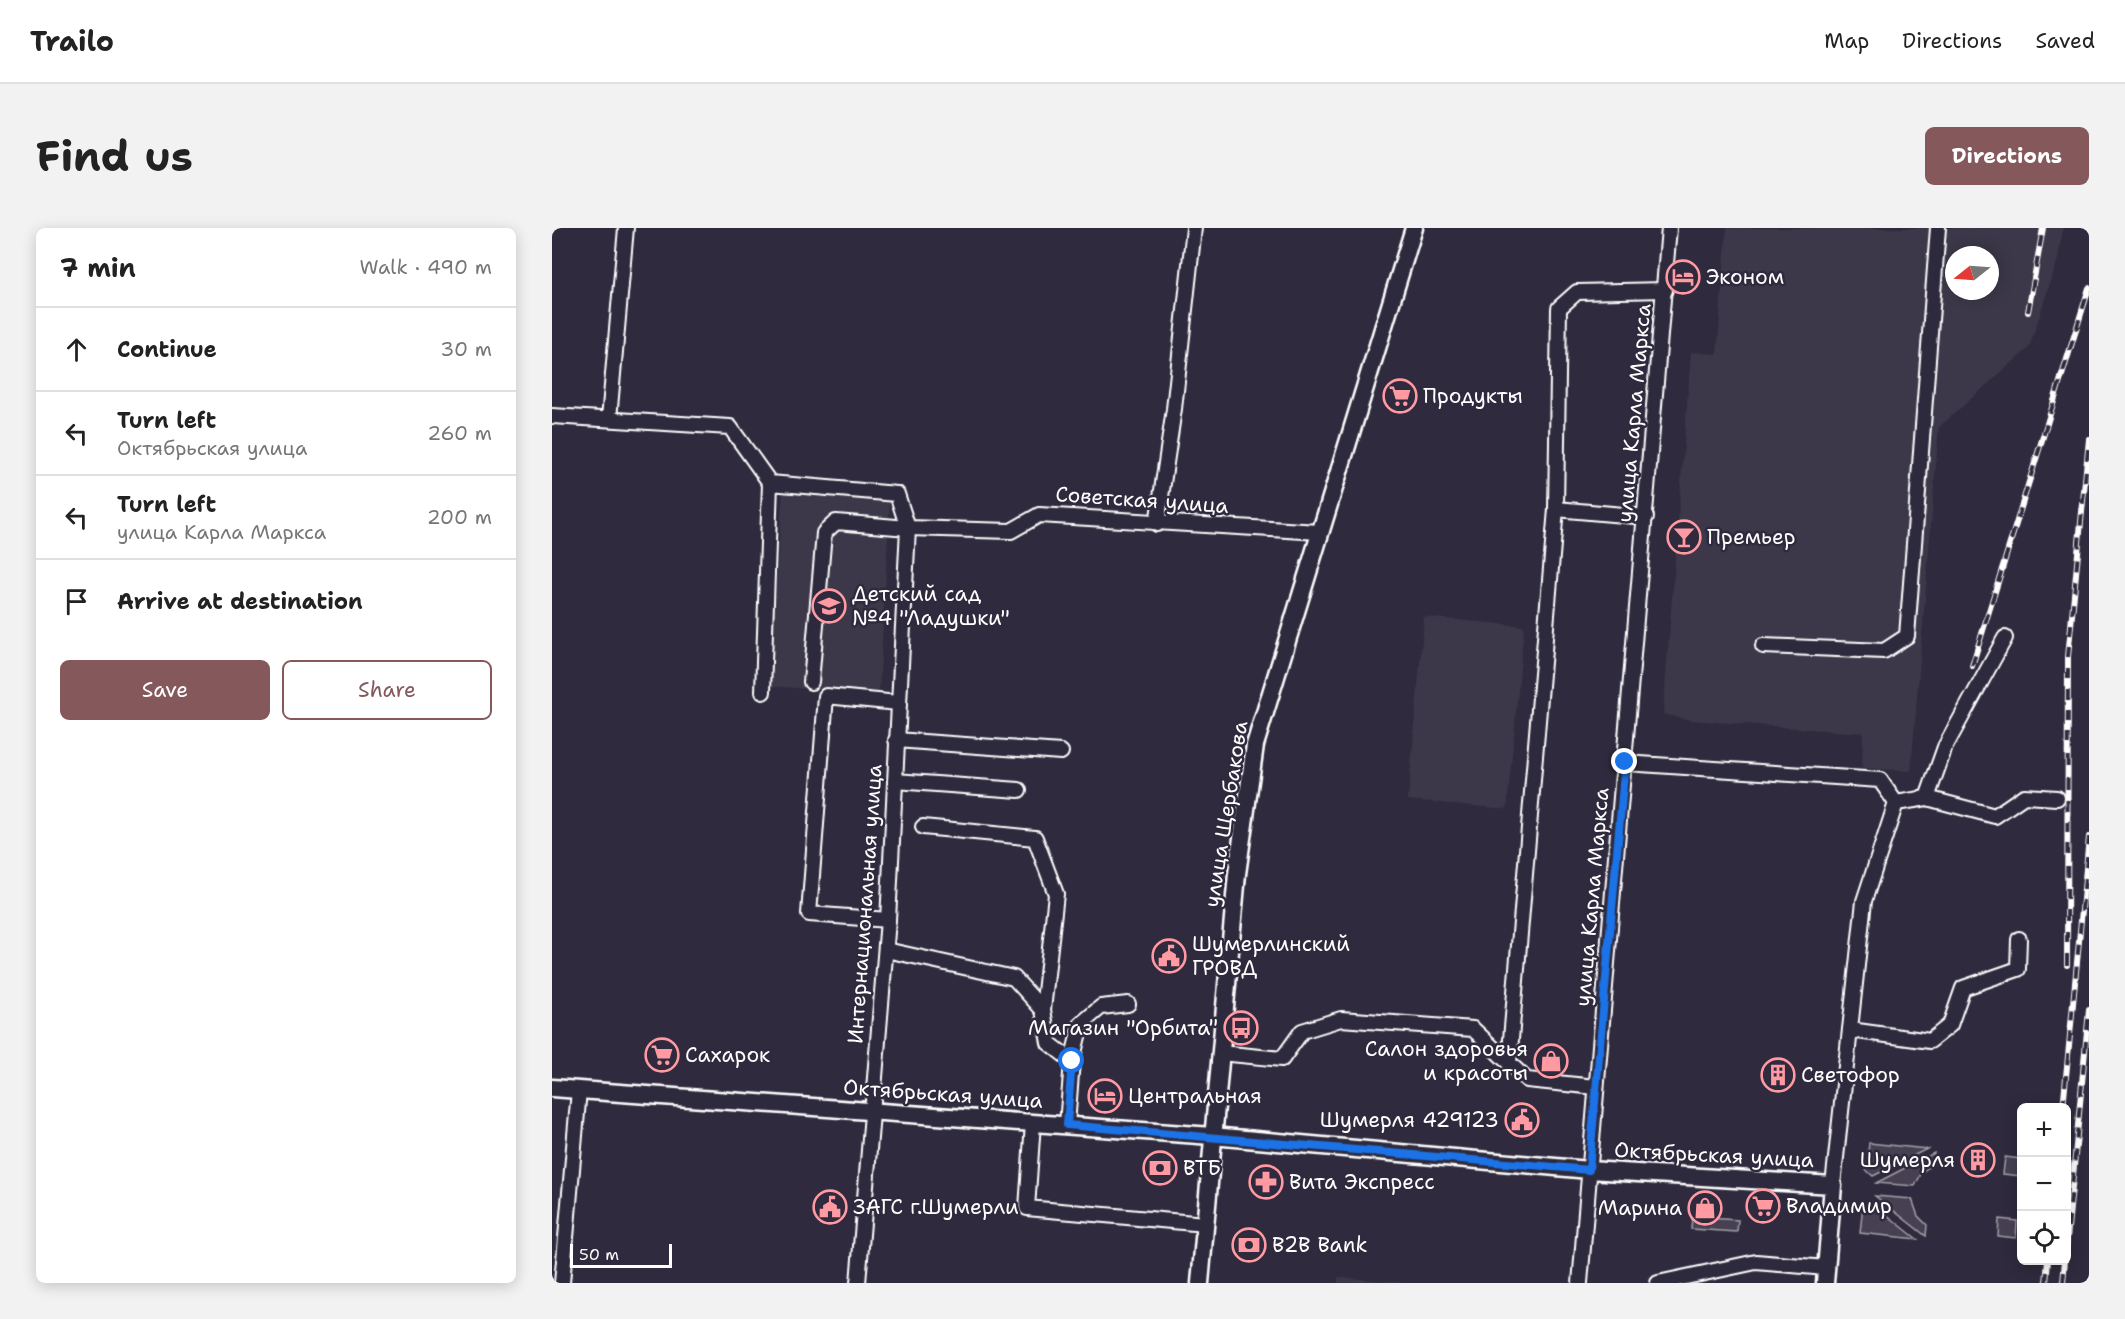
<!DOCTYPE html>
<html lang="en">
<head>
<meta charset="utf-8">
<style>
  body { margin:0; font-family:"Shantell Sans",sans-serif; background:#f2f2f2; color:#222 }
  .controls { position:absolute; right:18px; bottom:18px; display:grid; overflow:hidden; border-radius:9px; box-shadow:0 3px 15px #0003 }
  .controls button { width:54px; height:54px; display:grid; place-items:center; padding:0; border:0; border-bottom:2px solid #e0e0e0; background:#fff; color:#222; font:30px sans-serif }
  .compass { position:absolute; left:1393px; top:18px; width:54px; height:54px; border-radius:50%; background:#fff; box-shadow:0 3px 15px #0003; rotate:253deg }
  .scale { position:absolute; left:18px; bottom:15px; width:102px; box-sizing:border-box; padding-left:6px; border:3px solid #fff; border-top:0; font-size:16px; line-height:21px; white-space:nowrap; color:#fff; -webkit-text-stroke:4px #2f2a3d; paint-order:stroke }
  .stop { position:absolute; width:18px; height:18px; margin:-14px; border:4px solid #1a73e8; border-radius:50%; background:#fff }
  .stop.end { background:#1a73e8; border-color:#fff; box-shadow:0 2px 6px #0008 }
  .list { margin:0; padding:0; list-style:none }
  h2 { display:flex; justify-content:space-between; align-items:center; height:78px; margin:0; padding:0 24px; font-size:26px }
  h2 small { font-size:20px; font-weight:400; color:#767676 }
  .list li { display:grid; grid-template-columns:39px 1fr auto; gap:18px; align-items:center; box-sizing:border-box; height:84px; padding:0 24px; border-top:2px solid #e0e0e0 }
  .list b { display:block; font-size:22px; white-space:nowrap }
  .list p { margin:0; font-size:20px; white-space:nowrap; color:#767676 }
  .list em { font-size:20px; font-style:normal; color:#767676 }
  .actions { display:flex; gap:12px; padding:18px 24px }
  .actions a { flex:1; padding:14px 0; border:2px solid #85585c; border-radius:9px; text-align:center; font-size:21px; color:#85585c }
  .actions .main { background:#85585c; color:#fff }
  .icon { flex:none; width:33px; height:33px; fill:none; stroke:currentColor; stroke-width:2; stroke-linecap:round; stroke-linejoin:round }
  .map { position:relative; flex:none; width:1537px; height:1055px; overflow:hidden; border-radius:9px }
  header { display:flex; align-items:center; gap:36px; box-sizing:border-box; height:84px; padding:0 30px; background:#fff; border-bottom:2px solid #e0e0e0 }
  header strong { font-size:28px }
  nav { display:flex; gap:33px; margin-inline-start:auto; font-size:21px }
  .intro { display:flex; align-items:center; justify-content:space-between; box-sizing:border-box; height:144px; padding:0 36px }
  h1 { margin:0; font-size:42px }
  .button { padding:15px 27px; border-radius:9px; background:#85585c; color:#fff; font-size:21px; font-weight:700 }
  main { display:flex; gap:36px; padding:0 36px }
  aside { flex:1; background:#fff; border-radius:9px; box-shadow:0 3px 15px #0003 }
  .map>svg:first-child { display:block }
  .built { fill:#3c3749; fill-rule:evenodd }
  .green { fill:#464152; stroke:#a2a0a8; stroke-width:1.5 }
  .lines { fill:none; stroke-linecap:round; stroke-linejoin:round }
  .minor-casing { stroke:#fff; stroke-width:18 }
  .major-casing { stroke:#fff; stroke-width:21 }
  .minor { stroke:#2f2a3d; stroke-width:14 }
  .major { stroke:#2f2a3d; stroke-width:16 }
  .rail-casing { stroke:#fff; stroke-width:6 }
  .rail { stroke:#2f2a3d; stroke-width:4; stroke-dasharray:11; stroke-linecap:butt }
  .route { stroke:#1a73e8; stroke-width:8 }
  .labels { text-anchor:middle; stroke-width:5; stroke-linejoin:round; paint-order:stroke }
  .poi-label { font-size:21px; fill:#fff; stroke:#2f2a3d; text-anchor:start }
  .street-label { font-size:21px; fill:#fff; stroke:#2f2a3d }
</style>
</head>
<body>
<header>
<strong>Trailo</strong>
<nav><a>Map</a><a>Directions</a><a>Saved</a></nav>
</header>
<div class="intro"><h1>Find us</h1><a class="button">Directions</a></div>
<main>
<aside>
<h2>7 min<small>Walk · 490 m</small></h2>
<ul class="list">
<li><svg class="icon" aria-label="ahead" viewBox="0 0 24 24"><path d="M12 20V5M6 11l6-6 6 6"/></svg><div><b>Continue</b></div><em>30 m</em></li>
<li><svg class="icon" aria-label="left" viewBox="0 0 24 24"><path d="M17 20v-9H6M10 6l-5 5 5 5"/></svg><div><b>Turn left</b><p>Октябрьская улица</p></div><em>260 m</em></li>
<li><svg class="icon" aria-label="left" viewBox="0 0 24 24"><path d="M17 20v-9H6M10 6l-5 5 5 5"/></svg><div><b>Turn left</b><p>улица Карла Маркса</p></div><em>200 m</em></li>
<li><svg class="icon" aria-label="arrive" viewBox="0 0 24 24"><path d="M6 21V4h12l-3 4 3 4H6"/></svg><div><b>Arrive at destination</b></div></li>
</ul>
<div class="actions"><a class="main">Save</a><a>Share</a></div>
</aside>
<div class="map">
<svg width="1537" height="1055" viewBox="0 0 1537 1055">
  <rect width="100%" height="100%" fill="#2f2a3d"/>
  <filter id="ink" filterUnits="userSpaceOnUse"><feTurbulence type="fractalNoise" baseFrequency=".0167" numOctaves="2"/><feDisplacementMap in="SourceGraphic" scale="12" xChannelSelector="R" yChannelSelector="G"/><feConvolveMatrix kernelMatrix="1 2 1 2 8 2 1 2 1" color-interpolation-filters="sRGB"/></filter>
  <g filter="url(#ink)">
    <g class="built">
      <path d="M1175,0H1511L1506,31L1477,120L1387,199L1359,543L1310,540L1311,505L1137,492L1111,486L1139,124L1165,126ZM1402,27H1438V63H1402Z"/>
      <polygon points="231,261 338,273 327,466 217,458"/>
      <polygon points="872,389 972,398 955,581 856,572"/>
      <polygon points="786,1049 855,1055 786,1055"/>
    </g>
    <g class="green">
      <polygon points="1317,915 1375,921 1321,948 1314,942"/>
      <polygon points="1382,925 1381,936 1370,944 1363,958 1324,955"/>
      <polygon points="1453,929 1469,931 1469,948 1451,946"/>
      <polygon points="1323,968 1360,971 1366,988 1375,997 1374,1008"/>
      <polygon points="1319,974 1365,1011 1308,1005 1311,977"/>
      <polygon points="1140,989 1186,992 1185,1004 1139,1001"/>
      <polygon points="1447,991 1465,993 1464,1010 1446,1008"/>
    </g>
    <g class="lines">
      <g class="minor-casing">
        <g id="minor">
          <polyline points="0,188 178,199 218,255 345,266 356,300 459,303 487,287 767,304"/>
          <polyline points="57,191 74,0"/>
          <polyline points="1004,281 1094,289"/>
          <polyline points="605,296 622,181 642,0"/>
          <polyline points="1211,418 1332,423 1355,408 1386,0"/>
          <polyline points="259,454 272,305 284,294 356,300 336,692 306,1055"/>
          <polyline points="211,464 218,255"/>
          <polyline points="344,512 509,524"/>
          <polyline points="1073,535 1328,552 1344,575"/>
          <polyline points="343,553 467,562"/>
          <polyline points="1375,570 1393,519 1453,410"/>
          <polyline points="1344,575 1375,570 1443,588 1472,568 1505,570"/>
          <polyline points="371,599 483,610 504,666 491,782"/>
          <polyline points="336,692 257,686 274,468 346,475"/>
          <polyline points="334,722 462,750 491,782 497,815 520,833"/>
          <polyline points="1298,802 1378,813 1398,797 1411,760 1466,741 1467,711"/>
          <polyline points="668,825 730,831 750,803 789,791 921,801 957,835"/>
          <polyline points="1044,859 975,852 957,835 1004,281 1007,80 1025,64 1113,62"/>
          <polyline points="481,895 475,980 653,996"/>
          <polyline points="515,897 520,833 529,796 549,779 576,776"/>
          <polyline points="1281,957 1312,673 1344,575"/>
          <polyline points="10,1055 27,862"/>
          <polyline points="1028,1055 1117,0"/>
          <polyline points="1106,1055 1204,1034 1274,1040"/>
        </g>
      </g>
      <g class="major-casing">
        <g id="major">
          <polyline points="0,860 660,908 1037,942 1281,957 1273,1055"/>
          <polyline points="648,1055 685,646 703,517 862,0"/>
        </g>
      </g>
      <use href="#minor" class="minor"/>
      <use href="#major" class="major"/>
      <g class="rail-casing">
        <g id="rail">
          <polyline points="1476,84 1491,0"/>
          <polyline points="1420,438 1537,60"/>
          <polyline points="1515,737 1516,429 1537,211"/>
          <polyline points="1511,880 1537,609"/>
          <polyline points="1514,1021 1537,782"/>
          <polyline points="1494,1055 1496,1032"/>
          <polyline points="1511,1055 1513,1032"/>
        </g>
      </g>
      <use href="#rail" class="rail"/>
    </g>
  </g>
  <g class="lines" filter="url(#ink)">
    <polyline class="route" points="520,833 515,897 1037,942 1073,534"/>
  </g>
  <defs>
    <g id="hotel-ring" transform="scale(1.725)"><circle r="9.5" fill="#2f2a3d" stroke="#ff9aa2" stroke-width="1.5"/><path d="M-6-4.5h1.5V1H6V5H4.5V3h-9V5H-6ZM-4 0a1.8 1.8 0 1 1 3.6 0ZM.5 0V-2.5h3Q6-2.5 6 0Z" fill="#ff9aa2"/></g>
    <g id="supermarket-ring" transform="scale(1.725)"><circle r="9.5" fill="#2f2a3d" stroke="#ff9aa2" stroke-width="1.5"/><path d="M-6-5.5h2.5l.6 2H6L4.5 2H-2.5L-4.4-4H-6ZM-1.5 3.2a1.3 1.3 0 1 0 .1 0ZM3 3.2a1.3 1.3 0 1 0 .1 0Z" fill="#ff9aa2"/></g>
    <g id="bar-ring" transform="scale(1.725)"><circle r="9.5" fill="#2f2a3d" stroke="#ff9aa2" stroke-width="1.5"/><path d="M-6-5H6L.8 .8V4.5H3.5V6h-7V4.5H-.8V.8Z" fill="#ff9aa2"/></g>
    <g id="school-ring" transform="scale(1.725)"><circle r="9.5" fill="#2f2a3d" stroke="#ff9aa2" stroke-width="1.5"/><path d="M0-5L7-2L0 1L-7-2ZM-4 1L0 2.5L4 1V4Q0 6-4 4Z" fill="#ff9aa2"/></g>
    <g id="civic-ring" transform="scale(1.725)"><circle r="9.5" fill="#2f2a3d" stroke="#ff9aa2" stroke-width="1.5"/><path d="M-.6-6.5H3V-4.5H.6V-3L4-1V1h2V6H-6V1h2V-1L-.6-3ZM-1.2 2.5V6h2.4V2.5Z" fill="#ff9aa2"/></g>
    <g id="bus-ring" transform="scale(1.725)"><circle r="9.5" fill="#2f2a3d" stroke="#ff9aa2" stroke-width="1.5"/><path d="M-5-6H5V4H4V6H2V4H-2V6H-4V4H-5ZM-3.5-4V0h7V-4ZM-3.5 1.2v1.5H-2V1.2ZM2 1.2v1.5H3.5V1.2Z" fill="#ff9aa2"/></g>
    <g id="shop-ring" transform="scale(1.725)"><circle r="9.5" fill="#2f2a3d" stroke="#ff9aa2" stroke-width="1.5"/><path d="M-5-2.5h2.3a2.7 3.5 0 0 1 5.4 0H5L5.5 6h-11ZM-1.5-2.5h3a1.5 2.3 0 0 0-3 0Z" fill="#ff9aa2"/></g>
    <g id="building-ring" transform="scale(1.725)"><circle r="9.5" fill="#2f2a3d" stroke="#ff9aa2" stroke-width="1.5"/><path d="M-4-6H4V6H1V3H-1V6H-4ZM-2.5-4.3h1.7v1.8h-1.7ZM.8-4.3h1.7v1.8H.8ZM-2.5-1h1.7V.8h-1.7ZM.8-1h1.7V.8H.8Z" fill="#ff9aa2"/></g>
    <g id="bank-ring" transform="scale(1.725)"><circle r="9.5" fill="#2f2a3d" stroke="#ff9aa2" stroke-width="1.5"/><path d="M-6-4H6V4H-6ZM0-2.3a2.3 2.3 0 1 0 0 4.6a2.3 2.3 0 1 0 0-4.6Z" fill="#ff9aa2"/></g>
    <g id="pharmacy-ring" transform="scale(1.725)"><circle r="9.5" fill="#2f2a3d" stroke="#ff9aa2" stroke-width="1.5"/><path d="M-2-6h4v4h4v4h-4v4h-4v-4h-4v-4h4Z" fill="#ff9aa2"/></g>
  </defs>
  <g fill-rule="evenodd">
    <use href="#hotel-ring" x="1131" y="49"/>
    <use href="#supermarket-ring" x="848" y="168"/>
    <use href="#bar-ring" x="1132" y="309"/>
    <use href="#school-ring" x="277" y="378"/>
    <use href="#civic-ring" x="617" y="728"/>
    <use href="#bus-ring" x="689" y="800"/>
    <use href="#supermarket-ring" x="110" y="827"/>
    <use href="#shop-ring" x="999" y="833"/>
    <use href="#building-ring" x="1226" y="847"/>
    <use href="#hotel-ring" x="553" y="868"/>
    <use href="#civic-ring" x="970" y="892"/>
    <use href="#building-ring" x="1426" y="932"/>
    <use href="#bank-ring" x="608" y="940"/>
    <use href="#pharmacy-ring" x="714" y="954"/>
    <use href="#supermarket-ring" x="1211" y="978"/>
    <use href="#civic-ring" x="278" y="979"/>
    <use href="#shop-ring" x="1153" y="980"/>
    <use href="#bank-ring" x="697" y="1017"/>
  </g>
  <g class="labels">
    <g class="poi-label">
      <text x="1154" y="56">Эконом</text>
      <text x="871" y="175">Продукты</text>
      <text x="1155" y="316">Премьер</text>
      <text x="300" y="373">Детский сад<tspan x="300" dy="24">№4 "Ладушки"</tspan></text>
      <text x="640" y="723">Шумерлинский<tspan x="640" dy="24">ГРОВД</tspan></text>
      <text x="666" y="807" text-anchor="end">Магазин "Орбита"</text>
      <text x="976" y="828" text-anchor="end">Салон здоровья<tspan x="976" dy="24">и красоты</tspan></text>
      <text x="133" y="834">Сахарок</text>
      <text x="1249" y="854">Светофор</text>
      <text x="576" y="875">Центральная</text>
      <text x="947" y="899" text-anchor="end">Шумерля 429123</text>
      <text x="1403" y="939" text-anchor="end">Шумерля</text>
      <text x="631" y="947">ВТБ</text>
      <text x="737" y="961">Вита Экспресс</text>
      <text x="1234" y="985">Владимир</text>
      <text x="301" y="986">ЗАГС г.Шумерли</text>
      <text x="1130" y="987" text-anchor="end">Марина</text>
      <text x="720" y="1024">B2B Bank</text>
    </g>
    <g class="street-label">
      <text transform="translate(1082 185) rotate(-85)" y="7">улица Карла Маркса</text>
      <text transform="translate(590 272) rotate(4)" y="7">Советская улица</text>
      <text transform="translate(674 586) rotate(-81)" y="7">улица Щербакова</text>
      <text transform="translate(1040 669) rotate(-85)" y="7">улица Карла Маркса</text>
      <text transform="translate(313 676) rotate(-86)" y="7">Интернациональная улица</text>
      <text transform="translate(391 866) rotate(4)" y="7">Октябрьская улица</text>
      <text transform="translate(1162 927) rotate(3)" y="7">Октябрьская улица</text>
    </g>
  </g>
</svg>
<div class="controls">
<button>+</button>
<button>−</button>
<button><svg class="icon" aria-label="locate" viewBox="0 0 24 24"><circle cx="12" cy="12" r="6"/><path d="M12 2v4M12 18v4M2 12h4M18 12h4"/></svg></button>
</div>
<svg class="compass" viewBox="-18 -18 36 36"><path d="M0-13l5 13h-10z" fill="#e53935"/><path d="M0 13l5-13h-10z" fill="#767676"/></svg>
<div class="scale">50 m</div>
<div class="stop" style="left:520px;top:833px"></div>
<div class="stop end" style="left:1073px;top:534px"></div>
</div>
</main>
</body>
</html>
